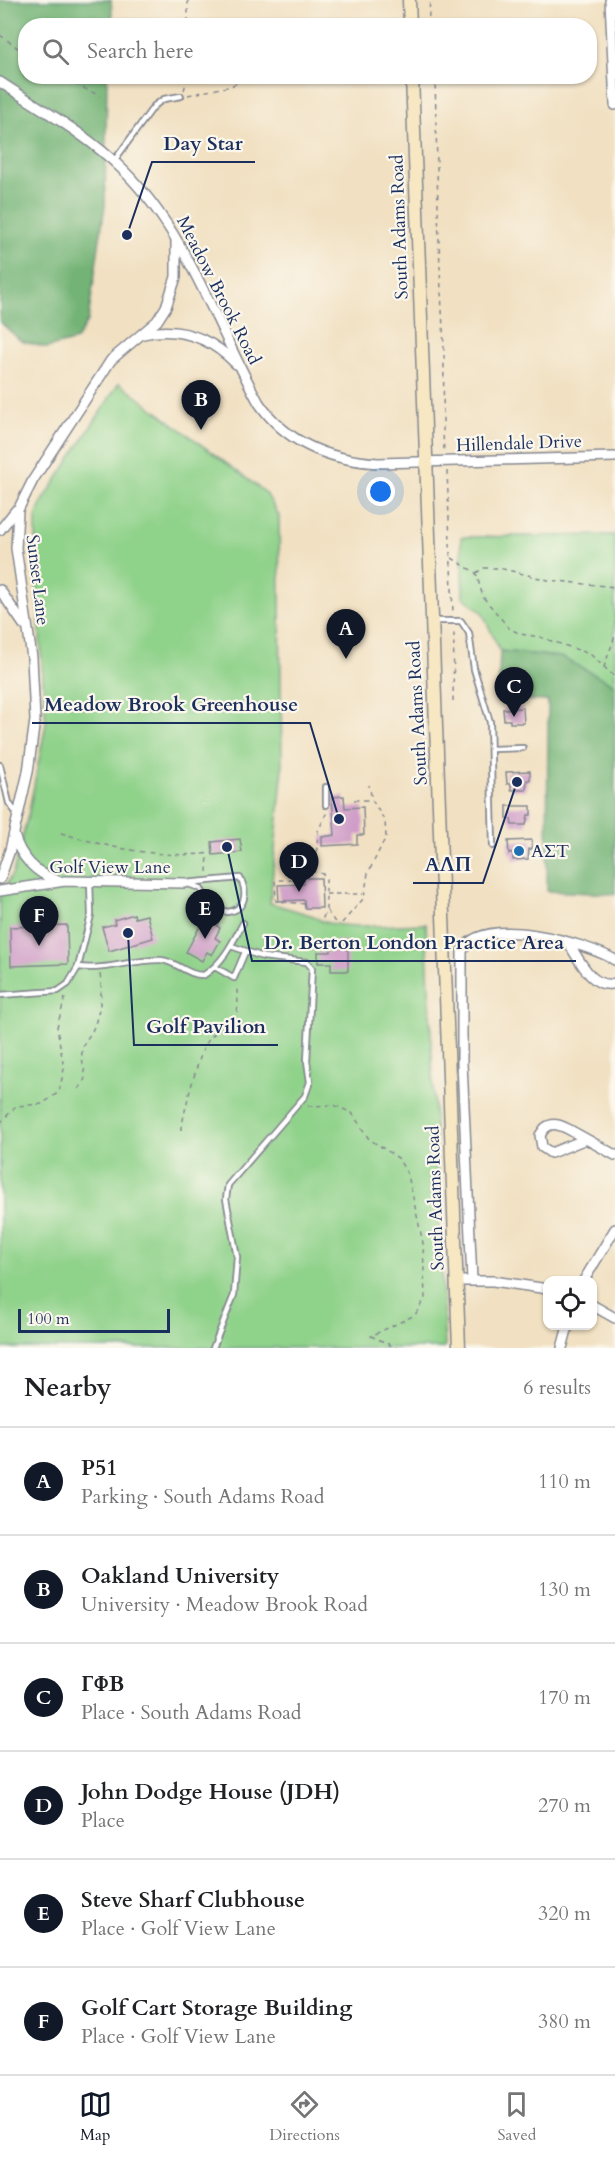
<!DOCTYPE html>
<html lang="en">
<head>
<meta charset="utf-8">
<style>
  body { margin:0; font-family:Cardo,serif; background:#f2f2f2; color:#202124 }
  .controls { position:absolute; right:18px; bottom:18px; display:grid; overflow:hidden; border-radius:12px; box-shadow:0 2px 4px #0004 }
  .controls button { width:54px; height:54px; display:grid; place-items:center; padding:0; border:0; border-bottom:2px solid #e0e0e0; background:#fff; color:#202124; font:30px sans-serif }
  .scale { position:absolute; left:18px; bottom:15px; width:152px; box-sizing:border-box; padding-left:6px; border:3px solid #1b2f5e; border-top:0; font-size:16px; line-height:21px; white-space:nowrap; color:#1b2f5e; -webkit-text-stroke:4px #fbf7ec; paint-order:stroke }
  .you { position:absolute; left:381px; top:492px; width:21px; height:21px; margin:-15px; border:4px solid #fff; border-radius:50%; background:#1a73e8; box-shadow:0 0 0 9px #1a73e833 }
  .badge { display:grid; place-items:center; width:39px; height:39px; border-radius:50%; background:#111827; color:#fff; font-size:20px; font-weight:700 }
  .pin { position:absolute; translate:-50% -50px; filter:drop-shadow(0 2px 3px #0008) }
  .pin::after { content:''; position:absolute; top:32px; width:21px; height:18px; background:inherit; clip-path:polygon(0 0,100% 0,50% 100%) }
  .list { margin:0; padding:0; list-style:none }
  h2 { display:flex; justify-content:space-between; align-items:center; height:78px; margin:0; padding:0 24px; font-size:26px }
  h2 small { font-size:20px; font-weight:400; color:#757577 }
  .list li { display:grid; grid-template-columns:39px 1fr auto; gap:18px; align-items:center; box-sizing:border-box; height:108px; padding:0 24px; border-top:2px solid #e0e0e0 }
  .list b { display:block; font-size:22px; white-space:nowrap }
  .list p { margin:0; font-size:20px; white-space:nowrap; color:#757577 }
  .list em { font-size:20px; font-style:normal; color:#757577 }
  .icon { flex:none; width:33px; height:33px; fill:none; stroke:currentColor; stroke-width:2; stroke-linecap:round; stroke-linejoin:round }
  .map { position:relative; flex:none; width:615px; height:1348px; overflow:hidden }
  .search { position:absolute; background:#fff; box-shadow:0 2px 4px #0004; left:18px; right:18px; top:18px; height:66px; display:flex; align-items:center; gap:15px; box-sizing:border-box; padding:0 21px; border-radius:24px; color:#757577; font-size:22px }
  .sheet { height:726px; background:#fff }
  nav { display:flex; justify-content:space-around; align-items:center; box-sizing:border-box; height:84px; border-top:2px solid #e0e0e0; background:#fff; font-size:16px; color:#757577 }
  nav a { display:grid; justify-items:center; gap:3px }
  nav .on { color:#111827 }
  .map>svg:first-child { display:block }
  .green { fill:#8fd28a; stroke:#558074; stroke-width:1.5 }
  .forest { fill:#73b476; stroke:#47726a; stroke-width:1.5 }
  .building { fill:#cf9cc7 }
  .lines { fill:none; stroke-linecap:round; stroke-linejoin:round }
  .service-casing { stroke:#868890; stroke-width:8 }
  .minor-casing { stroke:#868890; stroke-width:12 }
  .secondary-casing { stroke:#868890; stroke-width:15 }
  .path { stroke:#868890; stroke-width:1.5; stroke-dasharray:4.5 4.5; stroke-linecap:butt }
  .service { stroke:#fff; stroke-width:4.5 }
  .minor { stroke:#fff; stroke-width:9 }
  .secondary { stroke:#f7e8c3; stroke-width:12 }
  .poi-dot { fill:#1f6fb2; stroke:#fbf7ec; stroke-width:2 }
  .labels { text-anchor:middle; stroke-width:4.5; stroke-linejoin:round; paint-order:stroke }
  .street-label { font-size:18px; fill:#1b2f5e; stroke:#fbf7ec }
  .poi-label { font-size:18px; fill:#1b2f5e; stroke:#fbf7ec; text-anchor:start }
  .leader { fill:none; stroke:#1b2f5e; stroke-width:2 }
  .callout-dot { fill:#1b2f5e; stroke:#fbf7ec; stroke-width:2 }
  .callout-label { font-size:20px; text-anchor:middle; font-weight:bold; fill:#1b2f5e; stroke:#fbf7ec; stroke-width:4.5; stroke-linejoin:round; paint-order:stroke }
</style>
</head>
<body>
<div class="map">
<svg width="615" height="1348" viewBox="0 0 615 1348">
  <rect width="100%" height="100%" fill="#fbf7ec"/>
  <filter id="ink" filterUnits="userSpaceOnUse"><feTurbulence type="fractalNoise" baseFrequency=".0167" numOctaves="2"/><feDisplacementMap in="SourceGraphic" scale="12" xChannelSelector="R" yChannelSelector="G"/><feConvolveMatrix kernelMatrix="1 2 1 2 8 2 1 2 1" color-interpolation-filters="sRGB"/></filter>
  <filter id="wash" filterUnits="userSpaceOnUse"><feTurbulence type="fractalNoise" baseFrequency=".008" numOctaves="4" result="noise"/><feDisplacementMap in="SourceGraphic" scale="24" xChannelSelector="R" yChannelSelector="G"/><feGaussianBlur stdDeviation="1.35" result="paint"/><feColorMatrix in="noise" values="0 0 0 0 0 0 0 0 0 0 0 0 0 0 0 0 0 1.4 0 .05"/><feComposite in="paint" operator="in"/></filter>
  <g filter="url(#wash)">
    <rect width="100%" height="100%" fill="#f1e0c1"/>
    <g class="green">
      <path d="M119,383L266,493L279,516L282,776L270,903L314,916C329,932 402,924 426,924L445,1348H0V894L13,873L29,811L46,724L36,578V517L41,504Z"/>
      <polygon points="615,535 615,685 561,657 500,651 482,612 463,597 461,537"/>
    </g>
    <g class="forest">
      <polygon points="0,0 111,0 113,25 26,26 26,76 107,77 105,205 88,320 76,340 47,348 21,341 0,322"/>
      <polygon points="500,651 561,657 615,685 615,894 547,891 548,701 498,699"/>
    </g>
    <g id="blocks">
      <g class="building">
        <polygon points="523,708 524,723 510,723 510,720 504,720 503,709"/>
        <polygon points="530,771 530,780 527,780 526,790 511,790 511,784 507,784 506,772"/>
        <polygon points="344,796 345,808 363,807 364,835 357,835 357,844 322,846 322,837 335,835 332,797"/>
        <polygon points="507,806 531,806 531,815 528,815 526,825 512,825 511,819 507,819"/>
        <polygon points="240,839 242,852 213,855 212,842"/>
        <polygon points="532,840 532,849 529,849 528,859 513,860 513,853 509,854 508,841"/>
        <polygon points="304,878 321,878 322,908 305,908 304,900 279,901 278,885 304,884"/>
        <polygon points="134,914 135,918 147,915 153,938 109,951 102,927 115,924 114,920"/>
        <polygon points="210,916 219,921 217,926 220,928 215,938 220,941 212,955 207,952 202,961 186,952 204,919 207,921"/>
        <polygon points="67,925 68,964 11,966 10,927"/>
        <polygon points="333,941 348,941 348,971 331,971 331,963 318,963 318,952 331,952 331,943"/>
      </g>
    </g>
  </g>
  <g filter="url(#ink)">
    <use href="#blocks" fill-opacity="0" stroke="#868890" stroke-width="1.5"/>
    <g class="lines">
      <g class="service-casing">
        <g id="service">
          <polyline points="114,161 154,106 164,99 181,96"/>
          <polyline points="434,621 461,621 469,633 474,669 490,722 493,846"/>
          <polyline points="491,749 523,748"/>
          <polyline points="0,765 9,803 17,814"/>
          <polyline points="326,787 326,805"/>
          <path d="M240,878C248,892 246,910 227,912L211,904L200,888L185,883Z"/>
          <polyline points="78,967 91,915 90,881"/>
          <polyline points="215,967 234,978 245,952"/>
          <path d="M0,995L58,991L68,984L78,967C106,971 133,959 161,960C176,961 188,976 204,975C223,963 233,942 243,923"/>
          <polyline points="213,1348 234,1295 237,1257 226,1199 228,1185 305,1096 310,1082 307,1061 312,968 307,962 263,957 231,946"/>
        </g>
      </g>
      <g class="minor-casing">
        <g id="minor">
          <polyline points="610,0 615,105"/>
          <path d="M0,82C41,109 88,135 123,170C188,234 215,324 259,403C287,444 330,460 378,463L615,457"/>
          <path d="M143,334C180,326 210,337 236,364"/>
          <polyline points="0,530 16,510"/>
          <polyline points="0,590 24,625"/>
          <path d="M14,835C20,856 35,873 56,880"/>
          <polyline points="0,879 10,850 28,772 35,720 32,658 16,548 18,510 33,480 111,360 157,321 166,307 176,277 176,242"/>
          <polyline points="0,891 65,881 185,883"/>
          <path d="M569,944C579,959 593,991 615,983"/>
          <path d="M586,1139L551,1153L542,1147L540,1135L545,1128C553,1122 560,1125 568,1129L615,1155"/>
          <path d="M472,1280L462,1063V951C483,913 586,943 615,960"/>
          <polyline points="584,1280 615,1229"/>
          <polyline points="456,1281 493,1281 548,1289"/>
          <polyline points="592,1305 615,1318"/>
          <polyline points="562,1348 568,1326"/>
        </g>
      </g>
      <g class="secondary-casing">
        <g id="secondary">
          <polyline points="409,0 410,26"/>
          <polyline points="412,76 459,1348"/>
        </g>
      </g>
      <g class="path">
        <polyline points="188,0 188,26"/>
        <polyline points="428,26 430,0"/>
        <polyline points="0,35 26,54"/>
        <polyline points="59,76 100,96"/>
        <path d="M435,76C437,160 438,244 443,328C446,370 441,410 444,451"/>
        <polyline points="184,90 188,76"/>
        <polyline points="188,95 231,86 251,76"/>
        <polyline points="447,471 453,613"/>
        <polyline points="452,558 476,573 483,597 509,628 520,634 540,637 590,654 615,677"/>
        <polyline points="476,573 484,568 499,568 548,580 615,587"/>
        <polyline points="604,667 615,636"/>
        <polyline points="453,701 454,630"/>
        <polyline points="354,800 371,800"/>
        <path d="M61,833C110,848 161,859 213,853"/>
        <polyline points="311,871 323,874 326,878 326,910 321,923"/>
        <polyline points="207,872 208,854"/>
        <polyline points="326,894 363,894"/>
        <polyline points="305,904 276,901 275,880 294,880 312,869 316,860 318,831 327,812"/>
        <polyline points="327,911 337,925"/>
        <polyline points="342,923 364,898 368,873 386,837 385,821 372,800 369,785"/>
        <path d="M78,1089C92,1078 80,1064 82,1050C83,1042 90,1036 93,1029C100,1012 103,992 100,974"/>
        <polyline points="308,1106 334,1105 352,1113 369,1139 398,1158 408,1175 423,1243 425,1298 415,1315 371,1336 397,1348"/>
        <polyline points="0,1123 16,1106 42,1104 59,1092 64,1069 57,1027 66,994"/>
        <path d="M182,1130C181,1119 199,1056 205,1045C224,1016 244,1032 236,985"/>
      </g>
      <use href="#service" class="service"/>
      <use href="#minor" class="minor"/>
      <use href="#secondary" class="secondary"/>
    </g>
  </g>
  <circle class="poi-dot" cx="519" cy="851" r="6"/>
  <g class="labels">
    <g class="street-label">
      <text transform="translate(399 227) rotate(-92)" y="6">South Adams Road</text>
      <text transform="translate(219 290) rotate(63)" y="6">Meadow Brook Road</text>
      <text transform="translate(519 443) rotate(-2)" y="6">Hillendale Drive</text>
      <text transform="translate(38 580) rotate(83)" y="6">Sunset Lane</text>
      <text transform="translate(417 713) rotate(-93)" y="6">South Adams Road</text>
      <text x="110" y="873">Golf View Lane</text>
      <text transform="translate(435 1198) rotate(-92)" y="6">South Adams Road</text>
    </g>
    <g class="poi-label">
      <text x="531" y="857">AΣΤ</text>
    </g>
  </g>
  <path class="leader" d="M127 235L152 162H255M339 819L310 723H32M517 782L483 883H413M227 847L252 961H576M128 933L134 1045H278"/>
  <g class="callout-dot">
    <circle cx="127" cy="235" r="6"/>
    <circle cx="339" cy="819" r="6"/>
    <circle cx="517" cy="782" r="6"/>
    <circle cx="227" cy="847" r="6"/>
    <circle cx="128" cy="933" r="6"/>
  </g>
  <g class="callout-label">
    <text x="203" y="150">Day Star</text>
    <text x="171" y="711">Meadow Brook Greenhouse</text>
    <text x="448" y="871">AΛΠ</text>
    <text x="414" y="949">Dr. Berton London Practice Area</text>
    <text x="206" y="1033">Golf Pavilion</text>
  </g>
</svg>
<div class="controls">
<button><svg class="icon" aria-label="locate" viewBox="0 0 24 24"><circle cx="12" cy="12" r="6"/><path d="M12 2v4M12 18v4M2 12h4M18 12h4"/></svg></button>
</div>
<div class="scale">100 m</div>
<div class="you"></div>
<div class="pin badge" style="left:346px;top:659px">A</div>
<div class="pin badge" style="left:201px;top:430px">B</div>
<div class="pin badge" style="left:514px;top:717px">C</div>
<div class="pin badge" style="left:299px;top:892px">D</div>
<div class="pin badge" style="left:205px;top:939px">E</div>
<div class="pin badge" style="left:39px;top:946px">F</div>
<div class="search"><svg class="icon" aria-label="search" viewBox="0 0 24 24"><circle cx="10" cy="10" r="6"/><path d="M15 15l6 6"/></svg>Search here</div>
</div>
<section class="sheet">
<h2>Nearby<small>6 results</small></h2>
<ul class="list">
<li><span class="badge">A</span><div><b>P51</b><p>Parking · South Adams Road</p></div><em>110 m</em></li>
<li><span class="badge">B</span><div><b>Oakland University</b><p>University · Meadow Brook Road</p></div><em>130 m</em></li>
<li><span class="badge">C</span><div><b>ΓΦB</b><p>Place · South Adams Road</p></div><em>170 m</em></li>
<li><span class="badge">D</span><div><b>John Dodge House (JDH)</b><p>Place</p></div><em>270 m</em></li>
<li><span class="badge">E</span><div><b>Steve Sharf Clubhouse</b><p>Place · Golf View Lane</p></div><em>320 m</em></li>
<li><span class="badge">F</span><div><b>Golf Cart Storage Building</b><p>Place · Golf View Lane</p></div><em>380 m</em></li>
</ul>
</section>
<nav>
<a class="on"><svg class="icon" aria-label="map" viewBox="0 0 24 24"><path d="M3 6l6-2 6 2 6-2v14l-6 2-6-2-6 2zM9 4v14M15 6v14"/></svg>Map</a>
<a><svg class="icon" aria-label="directions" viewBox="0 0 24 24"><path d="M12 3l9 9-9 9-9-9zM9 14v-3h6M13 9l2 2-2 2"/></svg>Directions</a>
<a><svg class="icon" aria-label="saved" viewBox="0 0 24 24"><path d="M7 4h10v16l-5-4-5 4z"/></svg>Saved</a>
</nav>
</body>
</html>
